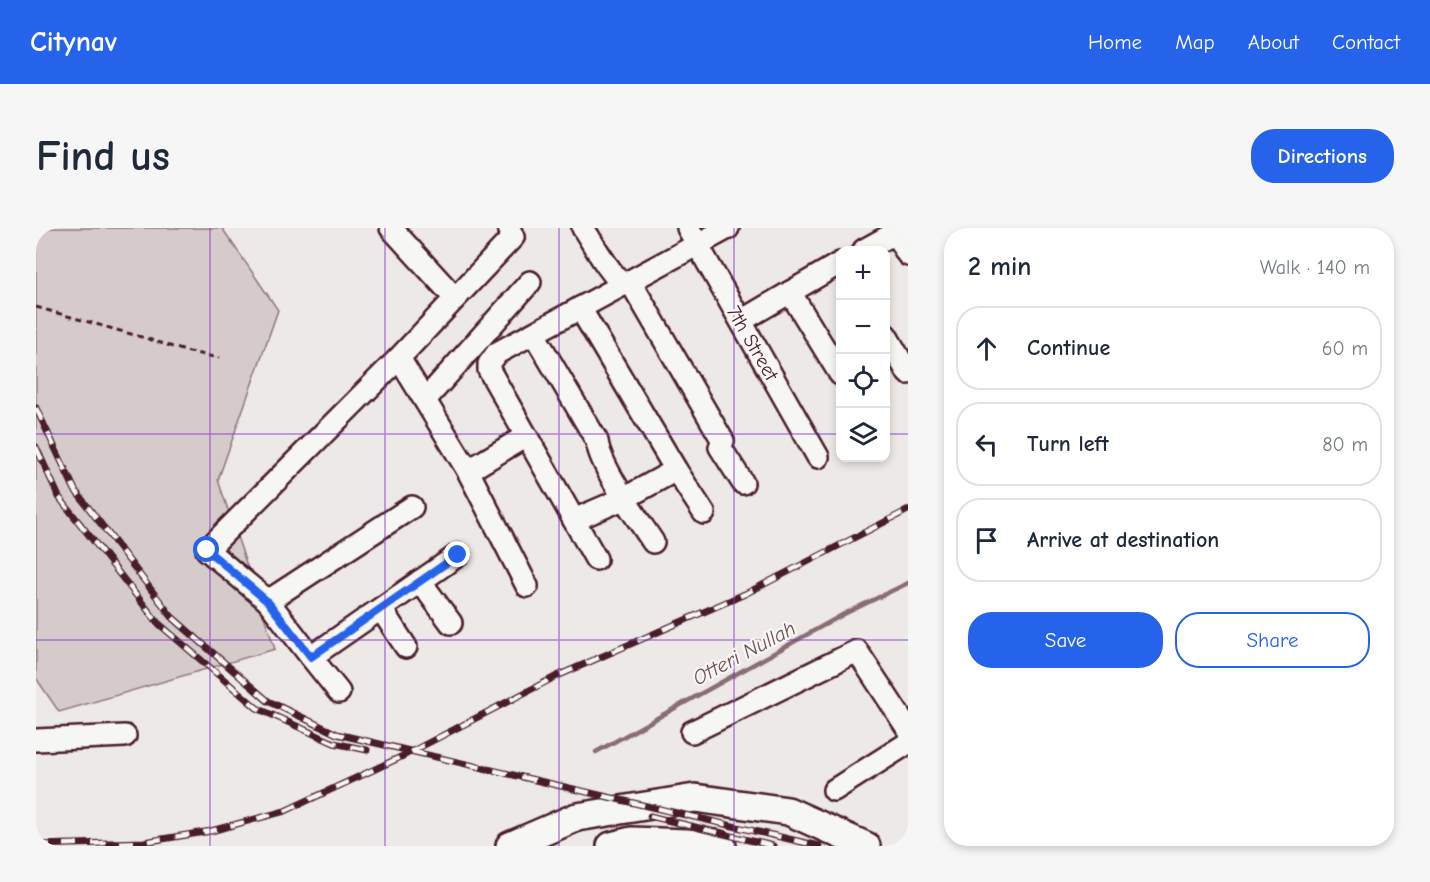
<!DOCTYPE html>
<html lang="en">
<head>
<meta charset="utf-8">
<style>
  body { margin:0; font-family:"Comic Neue",sans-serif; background:#f6f6f7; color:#1f2937 }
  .controls { position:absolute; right:18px; top:18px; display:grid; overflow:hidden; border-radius:12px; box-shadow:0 3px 9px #0003 }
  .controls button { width:54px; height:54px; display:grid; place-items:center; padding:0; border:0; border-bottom:2px solid #e0e1e3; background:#fff; color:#1f2937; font:30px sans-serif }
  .stop { position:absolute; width:18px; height:18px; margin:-14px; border:4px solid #2563eb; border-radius:50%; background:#fff }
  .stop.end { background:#2563eb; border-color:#fff; box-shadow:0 2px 6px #0008 }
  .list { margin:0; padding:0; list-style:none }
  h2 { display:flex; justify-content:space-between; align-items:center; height:78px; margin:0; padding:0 24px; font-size:26px }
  h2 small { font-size:20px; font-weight:400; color:#747a83 }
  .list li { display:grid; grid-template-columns:39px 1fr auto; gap:18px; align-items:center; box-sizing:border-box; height:84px; margin:0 12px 12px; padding:0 12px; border:2px solid #e0e1e3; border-radius:24px }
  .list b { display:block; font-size:22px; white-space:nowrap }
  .list em { font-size:20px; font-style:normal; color:#747a83 }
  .actions { display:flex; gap:12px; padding:18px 24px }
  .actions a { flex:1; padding:14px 0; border:2px solid #2563eb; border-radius:24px; text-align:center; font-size:21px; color:#2563eb }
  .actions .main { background:#2563eb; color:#fff }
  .icon { flex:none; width:33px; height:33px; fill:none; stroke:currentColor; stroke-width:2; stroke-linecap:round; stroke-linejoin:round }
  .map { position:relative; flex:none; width:872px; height:618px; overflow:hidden; border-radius:24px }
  header { display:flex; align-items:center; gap:36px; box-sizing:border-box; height:84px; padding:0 30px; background:#2563eb; color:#fff }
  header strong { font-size:28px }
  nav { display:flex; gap:33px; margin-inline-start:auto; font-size:21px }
  .intro { display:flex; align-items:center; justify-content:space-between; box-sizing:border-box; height:144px; padding:0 36px }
  h1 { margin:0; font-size:42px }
  .button { padding:15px 27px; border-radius:24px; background:#2563eb; color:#fff; font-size:21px; font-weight:700 }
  main { display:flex; gap:36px; padding:0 36px }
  aside { flex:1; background:#fff; border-radius:24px; box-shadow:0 3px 9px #0003 }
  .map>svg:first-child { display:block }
  .green { fill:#d4cbca; stroke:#8f757a; stroke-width:1.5 }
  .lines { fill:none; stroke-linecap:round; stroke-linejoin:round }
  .stream { stroke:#886e73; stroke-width:4.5 }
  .minor-casing { stroke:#4a1f2b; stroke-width:26 }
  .major-casing { stroke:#4a1f2b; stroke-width:32 }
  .path { stroke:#4a1f2b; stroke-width:3; stroke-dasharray:6 4.5; stroke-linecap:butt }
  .minor { stroke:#f6f6f2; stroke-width:21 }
  .major { stroke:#f6f6f2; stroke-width:27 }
  .rail-casing { stroke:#4a1f2b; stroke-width:7 }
  .rail { stroke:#f6f6f2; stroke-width:4.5; stroke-dasharray:14; stroke-linecap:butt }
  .route { stroke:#2563eb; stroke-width:8 }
  .grid { fill:none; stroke:#7b2cbf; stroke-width:1.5; stroke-opacity:0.55 }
  .labels { text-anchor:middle; stroke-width:4.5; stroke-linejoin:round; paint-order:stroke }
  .street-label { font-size:20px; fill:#4a1f2b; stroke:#f6f6f2 }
  .water-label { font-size:21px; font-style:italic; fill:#6e4d55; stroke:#f6f6f2 }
</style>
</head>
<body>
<header>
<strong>Citynav</strong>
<nav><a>Home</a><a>Map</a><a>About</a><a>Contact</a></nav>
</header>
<div class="intro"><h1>Find us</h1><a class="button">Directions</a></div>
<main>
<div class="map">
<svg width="872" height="618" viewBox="0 0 872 618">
  <rect width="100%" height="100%" fill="#ece9e6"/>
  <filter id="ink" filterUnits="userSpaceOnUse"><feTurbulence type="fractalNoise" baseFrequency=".0167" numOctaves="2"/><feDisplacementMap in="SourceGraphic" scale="12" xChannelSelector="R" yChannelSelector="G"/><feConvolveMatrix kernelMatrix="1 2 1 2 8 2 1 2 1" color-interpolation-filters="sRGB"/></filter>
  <g filter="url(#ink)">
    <polygon class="green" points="0,0 186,0 242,82 182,252 239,421 23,484 0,450"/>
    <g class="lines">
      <polyline class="stream" points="560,524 808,386 872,355"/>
      <g class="minor-casing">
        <g id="minor">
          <polyline points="355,0 419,70"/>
          <path d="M547,0C560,20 570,40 587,57"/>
          <polyline points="652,0 782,229"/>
          <polyline points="859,5 872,27"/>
          <polyline points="828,22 868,0"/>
          <polyline points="594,53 687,213 684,219 707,255"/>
          <polyline points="754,64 804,146"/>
          <polyline points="544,80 640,242 668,285"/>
          <polyline points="705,93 804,35"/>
          <path d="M498,106L561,213C564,239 602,291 617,314"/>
          <polyline points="850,107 872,145"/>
          <polyline points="363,130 432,243 491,358"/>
          <polyline points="389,172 494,54"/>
          <polyline points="432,243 490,208"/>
          <polyline points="376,279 232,373 171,322 363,130 477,9 473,0"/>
          <polyline points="538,292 589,270 640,242"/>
          <polyline points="560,331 453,142 453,136 461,125 692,0"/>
          <polyline points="384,353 415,395"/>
          <polyline points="232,373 275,429 422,327"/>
          <polyline points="345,381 370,419"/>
          <polyline points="275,429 303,464"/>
          <polyline points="656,504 821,423 872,501"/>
          <polyline points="0,512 89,508"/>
          <polyline points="798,562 872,515"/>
        </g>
      </g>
      <g class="major-casing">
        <g id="major">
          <polyline points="474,618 541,589 659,570 752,583 830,618"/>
          <polyline points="575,618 595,613 679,616 686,618"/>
        </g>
      </g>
      <polyline class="path" points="0,79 109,110 149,123 183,130"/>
      <use href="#minor" class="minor"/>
      <use href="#major" class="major"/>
      <g class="rail-casing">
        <g id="rail">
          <polyline points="0,180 39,262 136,389 232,473 301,506 783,618"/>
          <polyline points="0,219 23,269 122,395 221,480 298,515 331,522"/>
          <polyline points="614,588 737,618"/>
          <polyline points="0,617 108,614 175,603 249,583 367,528 519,449 711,365 872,282"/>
        </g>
      </g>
      <use href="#rail" class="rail"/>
    </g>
  </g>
  <g class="lines" filter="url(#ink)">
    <polyline class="route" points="171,322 232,374 275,429 422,327"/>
  </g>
  <path class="grid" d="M174,0V618M349,0V618M523,0V618M698,0V618M0,206H804M850,206H872M0,412H872"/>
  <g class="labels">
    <g class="street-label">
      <text transform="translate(717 115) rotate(60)" y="7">7th Street</text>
    </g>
    <g class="water-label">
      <text transform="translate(708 425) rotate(-28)" y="7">Otteri Nullah</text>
    </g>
  </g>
</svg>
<div class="controls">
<button>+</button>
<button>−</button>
<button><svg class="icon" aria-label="locate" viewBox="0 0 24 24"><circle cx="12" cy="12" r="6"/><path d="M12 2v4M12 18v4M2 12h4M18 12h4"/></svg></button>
<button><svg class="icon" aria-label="layers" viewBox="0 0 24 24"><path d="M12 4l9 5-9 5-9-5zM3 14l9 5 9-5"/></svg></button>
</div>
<div class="stop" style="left:171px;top:322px"></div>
<div class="stop end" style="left:422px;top:327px"></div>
</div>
<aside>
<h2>2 min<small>Walk · 140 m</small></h2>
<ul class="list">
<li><svg class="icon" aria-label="ahead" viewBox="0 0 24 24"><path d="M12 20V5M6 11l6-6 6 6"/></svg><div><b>Continue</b></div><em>60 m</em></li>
<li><svg class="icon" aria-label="left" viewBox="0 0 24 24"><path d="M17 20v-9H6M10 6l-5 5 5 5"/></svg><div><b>Turn left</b></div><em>80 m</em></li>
<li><svg class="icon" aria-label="arrive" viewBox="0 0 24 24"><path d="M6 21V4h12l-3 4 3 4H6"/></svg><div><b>Arrive at destination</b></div></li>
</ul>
<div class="actions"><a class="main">Save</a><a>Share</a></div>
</aside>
</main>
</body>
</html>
